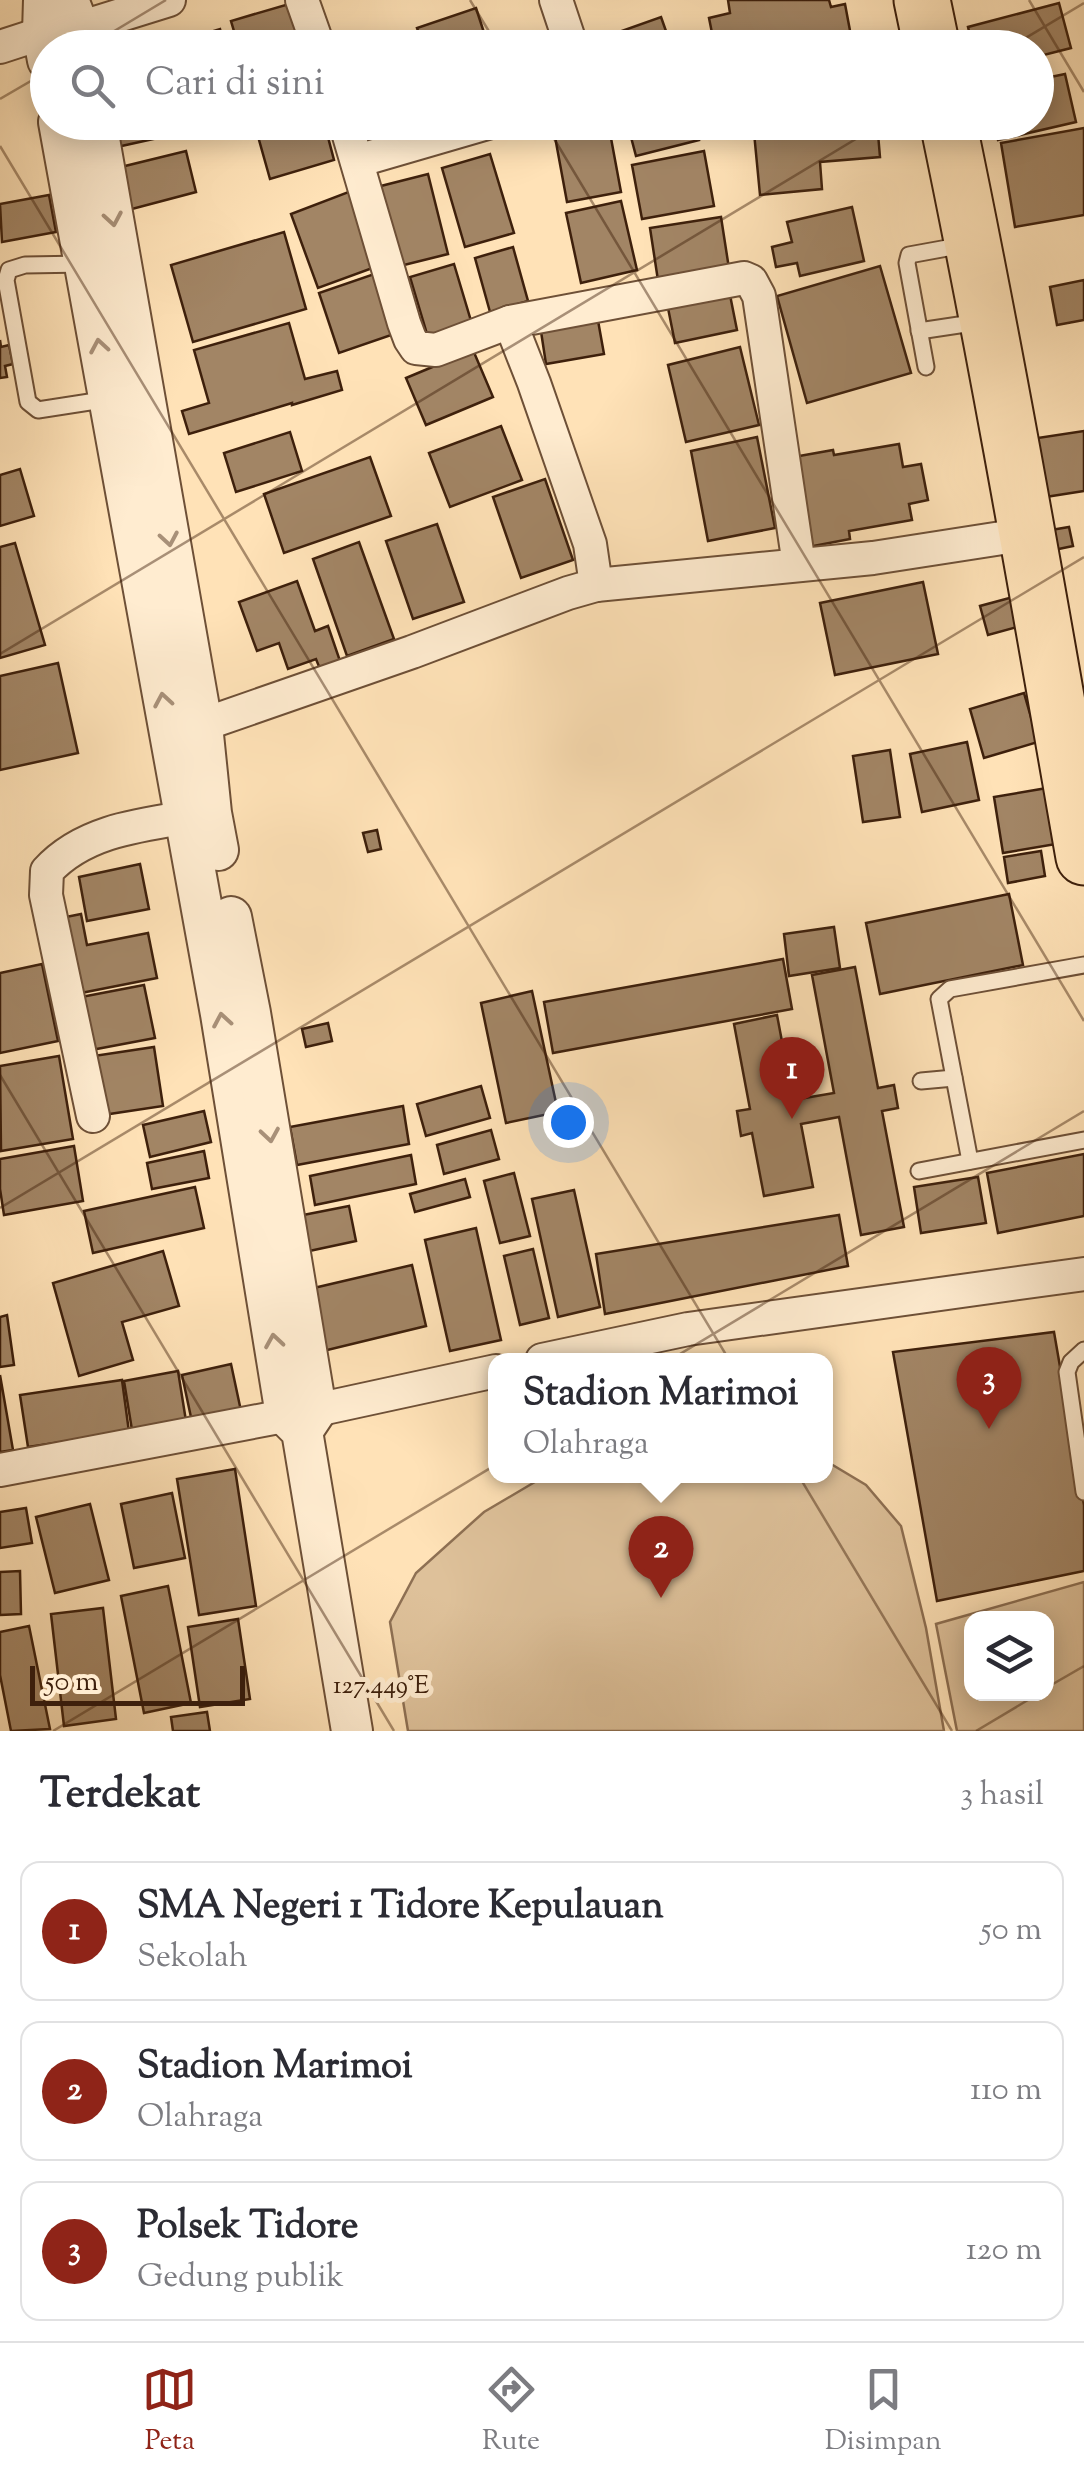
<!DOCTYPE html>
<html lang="id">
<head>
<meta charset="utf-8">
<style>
  body { margin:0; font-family:"Sorts Mill Goudy",serif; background:#f7f7f7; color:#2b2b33 }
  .controls { position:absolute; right:30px; bottom:30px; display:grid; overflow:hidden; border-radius:20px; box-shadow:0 5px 25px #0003 }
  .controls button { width:90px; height:90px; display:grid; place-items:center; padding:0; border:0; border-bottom:2px solid #e1e1e2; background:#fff; color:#2b2b33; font:50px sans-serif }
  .scale { position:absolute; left:30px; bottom:25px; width:215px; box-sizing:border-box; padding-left:10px; border:5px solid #3e200c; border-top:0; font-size:28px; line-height:35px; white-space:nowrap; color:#3e200c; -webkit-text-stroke:8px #ffecd0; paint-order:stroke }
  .you { position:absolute; left:568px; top:1122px; width:35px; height:35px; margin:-25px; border:8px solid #fff; border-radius:50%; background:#1a73e8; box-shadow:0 0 0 15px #1a73e833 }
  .badge { display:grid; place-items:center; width:65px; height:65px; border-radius:50%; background:#8f2418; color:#fff; font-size:32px; font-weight:700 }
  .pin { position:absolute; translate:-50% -82px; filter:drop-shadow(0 2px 5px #0008) }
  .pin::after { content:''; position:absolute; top:52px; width:35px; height:30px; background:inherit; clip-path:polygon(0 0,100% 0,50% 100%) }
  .popup { position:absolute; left:488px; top:1353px; width:345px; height:130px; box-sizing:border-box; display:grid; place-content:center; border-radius:20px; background:#fff; filter:drop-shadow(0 2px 8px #0005); font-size:32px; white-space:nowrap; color:#7c7c81 }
  .popup b { font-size:38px; color:#2b2b33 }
  .popup::after { content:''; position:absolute; left:50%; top:100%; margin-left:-20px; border:20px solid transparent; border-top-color:#fff }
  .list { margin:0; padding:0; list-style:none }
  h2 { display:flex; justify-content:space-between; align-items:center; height:130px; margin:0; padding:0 40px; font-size:42px }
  h2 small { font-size:32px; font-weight:400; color:#7c7c81 }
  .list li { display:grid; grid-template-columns:65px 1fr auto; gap:30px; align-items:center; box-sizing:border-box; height:140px; margin:0 20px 20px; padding:0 20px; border:2px solid #e1e1e2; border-radius:20px }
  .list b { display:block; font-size:38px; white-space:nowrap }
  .list p { margin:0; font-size:32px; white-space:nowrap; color:#7c7c81 }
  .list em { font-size:32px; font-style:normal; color:#7c7c81 }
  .icon { flex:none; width:55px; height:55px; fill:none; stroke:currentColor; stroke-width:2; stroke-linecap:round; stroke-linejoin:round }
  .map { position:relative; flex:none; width:1084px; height:1731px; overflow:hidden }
  .search { position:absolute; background:#fff; box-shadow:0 5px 25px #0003; left:30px; right:30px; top:30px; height:110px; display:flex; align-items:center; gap:25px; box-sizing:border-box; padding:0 35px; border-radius:55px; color:#7c7c81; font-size:38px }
  .sheet { height:610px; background:#fff }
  nav { display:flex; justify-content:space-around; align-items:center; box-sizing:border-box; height:140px; border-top:2px solid #e1e1e2; background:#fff; font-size:28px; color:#7c7c81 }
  nav a { display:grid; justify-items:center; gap:5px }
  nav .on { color:#8f2418 }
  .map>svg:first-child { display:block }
  .green { fill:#dec19a; stroke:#8e7053; stroke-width:2.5; fill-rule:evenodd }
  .building { fill:#a28565; stroke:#3e200c; stroke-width:2.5 }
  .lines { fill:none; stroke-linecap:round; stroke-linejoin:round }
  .service-casing { stroke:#6e5037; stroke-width:19 }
  .minor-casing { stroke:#6e5037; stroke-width:36 }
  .tertiary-casing { stroke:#6e5037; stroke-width:44 }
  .trunk-casing { stroke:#3e200c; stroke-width:59 }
  .service { stroke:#ffecd0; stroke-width:15 }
  .minor { stroke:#ffecd0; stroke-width:32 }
  .tertiary { stroke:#ffecd0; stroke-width:40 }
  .trunk { stroke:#ffe2b7; stroke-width:55 }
  .oneway { stroke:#a89078 }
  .ticks { fill:none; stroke:#3e200c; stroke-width:2.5; stroke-opacity:0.45 }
  .ticks-label { font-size:25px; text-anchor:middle; fill:#3e200c; stroke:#ffecd0; stroke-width:10; stroke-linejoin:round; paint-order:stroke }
</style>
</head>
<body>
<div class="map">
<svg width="1084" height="1731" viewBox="0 0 1084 1731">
  <rect width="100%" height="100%" fill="#ffe2b7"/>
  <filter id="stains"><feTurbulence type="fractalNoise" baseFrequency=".002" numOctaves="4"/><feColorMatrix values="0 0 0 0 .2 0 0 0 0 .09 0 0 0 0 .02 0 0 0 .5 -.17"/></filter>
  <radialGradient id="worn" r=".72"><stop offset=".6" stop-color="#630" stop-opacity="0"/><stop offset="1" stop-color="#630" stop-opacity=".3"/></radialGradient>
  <g class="green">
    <polygon points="826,1461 866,1485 901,1526 926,1628 944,1731 408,1731 390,1622 416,1573 484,1512 545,1476 826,1476"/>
    <path d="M1084,1582V1731H957L936,1624ZM972,1618H1046V1694H972Z"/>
  </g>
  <g class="building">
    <polygon points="728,0 829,0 831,7 845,4 851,36 826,40 827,48 715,48 709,18 730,13"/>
    <polygon points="1059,3 1071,48 1036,57 1036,48 973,48 968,27"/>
    <polygon points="289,4 301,48 239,48 231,21"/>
    <polygon points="476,8 489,48 424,48 417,28"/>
    <polygon points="661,17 672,48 621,48 616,33"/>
    <polygon points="220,29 225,48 179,48 177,42"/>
    <polygon points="1065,74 1076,122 998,140 994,122 1036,122 1036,80"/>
    <polygon points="111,122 174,122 176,134 117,147"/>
    <polygon points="181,122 216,122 183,132"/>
    <polygon points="254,122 324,122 334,160 270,179"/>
    <polygon points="570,122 608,122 621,192 567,202 553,126"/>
    <polygon points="627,122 695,122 699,140 636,156"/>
    <polygon points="753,122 803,122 804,128 877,122 880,157 820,162 822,189 760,195"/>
    <polygon points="1084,128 1084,215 1015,227 1001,143"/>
    <polygon points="186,151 196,192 132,209 121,167"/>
    <polygon points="704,151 714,206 642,219 632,165"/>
    <polygon points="490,154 514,233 465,247 442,168"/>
    <polygon points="428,174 448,254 396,267 377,187"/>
    <polygon points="351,191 378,266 318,288 291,214"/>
    <polygon points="49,195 56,232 2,242 0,204"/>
    <polygon points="621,201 637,270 581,283 566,213"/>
    <polygon points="852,207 864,261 800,276 797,263 776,267 772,247 792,242 787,222"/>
    <polygon points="721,217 730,275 659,287 650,228"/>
    <polygon points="284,232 306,309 193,342 171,265"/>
    <polygon points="513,247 528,301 490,312 475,258"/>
    <polygon points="454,264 474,331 430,344 410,277"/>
    <polygon points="880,266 911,373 807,403 777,296"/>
    <polygon points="380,272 400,332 339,353 319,293"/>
    <polygon points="1084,280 1084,320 1057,325 1050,287"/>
    <polygon points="729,290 737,330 675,343 667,303"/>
    <polygon points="597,315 604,354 546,364 540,325"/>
    <polygon points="289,323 305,379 337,371 342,390 292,405 292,403 189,434 182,411 209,403 194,350"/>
    <polygon points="0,340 1,347 9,345 13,364 5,366 7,377 0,378"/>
    <polygon points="740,347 759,425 686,442 668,365"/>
    <polygon points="473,350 493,397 426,425 406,378"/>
    <polygon points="501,426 522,480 450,507 429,453"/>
    <polygon points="1084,431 1084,491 1039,498 1031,439"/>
    <polygon points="290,432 302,471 236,492 224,453"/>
    <polygon points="757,437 775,528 708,541 691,451"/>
    <polygon points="899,444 903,467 921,464 928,500 909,504 912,520 849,531 850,539 803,548 788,458 833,450 834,455"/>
    <polygon points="370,457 391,516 284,553 264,494"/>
    <polygon points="20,469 34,516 0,526 0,475"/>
    <polygon points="545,479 573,560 521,578 493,497"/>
    <polygon points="437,524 464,602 413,619 386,541"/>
    <polygon points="1069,527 1073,546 1049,551 1045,531"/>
    <polygon points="359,542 394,639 347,656 313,559"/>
    <polygon points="15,543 45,645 0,658 0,547"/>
    <polygon points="297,581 315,631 328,626 340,661 320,669 316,659 288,669 279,643 257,651 239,602"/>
    <polygon points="923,582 938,654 835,675 820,603"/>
    <polygon points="1013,597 1021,626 988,635 980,606"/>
    <polygon points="58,663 78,753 0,770 0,676"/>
    <polygon points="1024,693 1038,742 984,758 970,709"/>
    <polygon points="967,742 979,800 922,812 910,754"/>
    <polygon points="890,750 900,817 863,822 853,756"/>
    <polygon points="1047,788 1056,844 1003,853 994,797"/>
    <polygon points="377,830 381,849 368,852 363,833"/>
    <polygon points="1041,851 1045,876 1008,883 1004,857"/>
    <polygon points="140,864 149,909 87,921 79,877"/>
    <polygon points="1009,894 1023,965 880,994 866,923"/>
    <polygon points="81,914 87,945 148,933 157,978 71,995 56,919"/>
    <polygon points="834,927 840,968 789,976 784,934"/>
    <polygon points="783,959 792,1009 553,1053 544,1002"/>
    <polygon points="42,964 58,1041 0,1053 0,973"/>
    <polygon points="855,967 878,1088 894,1085 898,1108 882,1111 904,1227 861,1235 839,1117 801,1124 813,1187 764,1196 752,1133 741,1136 737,1111 750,1109 734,1024 777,1015 793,1100 834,1093 812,975"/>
    <polygon points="144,985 155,1038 86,1051 76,998"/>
    <polygon points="532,991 558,1112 506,1123 481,1003"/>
    <polygon points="328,1023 332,1041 306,1047 302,1029"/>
    <polygon points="154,1047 163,1106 96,1116 87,1057"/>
    <polygon points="59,1056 73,1139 1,1151 0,1066"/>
    <polygon points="481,1086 490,1118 426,1136 417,1104"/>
    <polygon points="403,1106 409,1144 297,1165 290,1127"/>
    <polygon points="204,1111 211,1142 150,1157 143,1125"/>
    <polygon points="491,1130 499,1159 444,1174 437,1145"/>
    <polygon points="74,1146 83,1201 4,1215 0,1189 0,1159"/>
    <polygon points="204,1151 209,1178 152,1189 147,1163"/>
    <polygon points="1084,1154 1084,1216 998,1233 987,1173"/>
    <polygon points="411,1155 416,1184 315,1205 310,1176"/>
    <polygon points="514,1173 530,1236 500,1243 484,1181"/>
    <polygon points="978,1177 986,1223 921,1233 914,1187"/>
    <polygon points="465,1179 470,1197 415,1212 410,1194"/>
    <polygon points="195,1187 204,1228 93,1253 84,1211"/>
    <polygon points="574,1190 600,1307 558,1317 532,1199"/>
    <polygon points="349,1206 356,1241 300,1253 293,1217"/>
    <polygon points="839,1215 848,1266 605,1314 596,1254"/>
    <polygon points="476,1228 501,1340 450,1351 425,1240"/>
    <polygon points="533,1249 549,1318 520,1325 504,1256"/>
    <polygon points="163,1251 179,1306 122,1322 133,1360 79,1376 53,1283"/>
    <polygon points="412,1265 426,1326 315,1353 301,1291"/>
    <polygon points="7,1315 14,1365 0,1367 0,1317"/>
    <polygon points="1054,1332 1084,1505 1084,1571 937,1601 893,1352"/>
    <polygon points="231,1364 241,1411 192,1422 182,1375"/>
    <polygon points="178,1371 186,1421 132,1430 124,1381"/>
    <polygon points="0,1375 13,1450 0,1452"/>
    <polygon points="122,1380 129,1432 28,1447 20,1395"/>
    <polygon points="235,1469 256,1606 199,1615 177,1479"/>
    <polygon points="172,1493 185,1558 134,1568 121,1504"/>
    <polygon points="90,1504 109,1580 55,1593 36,1517"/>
    <polygon points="26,1508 32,1543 0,1548 0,1512"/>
    <polygon points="20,1571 21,1614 0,1615 0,1572"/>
    <polygon points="168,1586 191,1703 144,1713 121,1596"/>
    <polygon points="103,1608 116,1719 64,1726 51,1614"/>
    <polygon points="238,1619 250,1699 200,1707 188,1627"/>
    <polygon points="29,1626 50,1729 11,1731 0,1675 0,1632"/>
    <polygon points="207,1712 210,1731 173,1731 171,1717"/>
  </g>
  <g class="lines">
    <g class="service-casing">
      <g id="service">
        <polyline points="85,264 25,265 9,270 6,280 28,402 38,410 109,399"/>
        <polyline points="919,331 979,322"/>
        <polyline points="926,367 907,263 909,255 964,245"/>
        <polyline points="921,1081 954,1078"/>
        <polyline points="970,1161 939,999 950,989 1084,965"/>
        <polyline points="919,1171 1084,1140"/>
        <polyline points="1084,1350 1071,1362 1067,1372 1084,1492"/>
      </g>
    </g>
    <g class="minor-casing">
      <g id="minor">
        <polyline points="302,0 319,48"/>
        <polyline points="556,0 572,48"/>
        <polyline points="0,47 43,33 79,28 169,0"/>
        <polyline points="357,161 491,122"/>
        <polyline points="510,322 744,278 751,281 759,296 799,565"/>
        <polyline points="596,585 873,558 1028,534"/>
        <polyline points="202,725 412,652 568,593 596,585 590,544 534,383 510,322 436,350 416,348 410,339 404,323 345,122"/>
        <path d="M93,1116L46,895L47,871C87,827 151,824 207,814"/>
        <polyline points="542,1360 688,1329 1084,1274"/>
        <polyline points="0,1470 316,1410 496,1371"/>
      </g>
    </g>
    <g class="tertiary-casing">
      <g id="tertiary">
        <polyline points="44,0 43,33 48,60"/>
        <polyline points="68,0 79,28 83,48"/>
        <polyline points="59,122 221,1014 286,1415 302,1431 352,1731"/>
        <polyline points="96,122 202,725 211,813 218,850"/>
        <polyline points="231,917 250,1013 316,1410 302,1431"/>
      </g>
    </g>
    <g class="trunk-casing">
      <g id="trunk">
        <polyline points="922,0 932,48"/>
        <path d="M948,122C999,366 1041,612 1084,857"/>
      </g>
    </g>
    <use href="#service" class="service"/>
    <use href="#minor" class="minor"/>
    <use href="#tertiary" class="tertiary"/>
    <use href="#trunk" class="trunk"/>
  </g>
  <defs><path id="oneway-chevron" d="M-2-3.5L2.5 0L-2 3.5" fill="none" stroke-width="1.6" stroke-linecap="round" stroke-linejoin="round" transform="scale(2.5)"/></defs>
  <g class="oneway">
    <use href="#oneway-chevron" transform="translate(113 219) rotate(80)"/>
    <use href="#oneway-chevron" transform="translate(99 346) rotate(-100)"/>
    <use href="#oneway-chevron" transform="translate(169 539) rotate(80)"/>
    <use href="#oneway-chevron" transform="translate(163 700) rotate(-100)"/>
    <use href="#oneway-chevron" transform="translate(222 1020) rotate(-100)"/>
    <use href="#oneway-chevron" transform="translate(270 1135) rotate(81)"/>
    <use href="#oneway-chevron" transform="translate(274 1341) rotate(-99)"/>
  </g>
  <path class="ticks" d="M470,0L499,48M1029,0L1084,92M86,48L166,0M1009,48L1084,3M0,99L48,71M544,122L1084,1021M0,146L952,1731M0,654L884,122M0,1075L394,1731M0,1208L1084,557M1046,1688L1084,1666M53,1731L1084,1111M976,1731L1038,1694"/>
  <g class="ticks-label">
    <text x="381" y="1693">127.449°E</text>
  </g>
  <rect width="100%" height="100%" filter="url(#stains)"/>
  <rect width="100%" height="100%" fill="url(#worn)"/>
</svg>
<div class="controls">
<button><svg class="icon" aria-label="layers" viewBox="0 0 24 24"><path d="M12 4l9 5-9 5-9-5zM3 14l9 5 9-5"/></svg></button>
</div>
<div class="scale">50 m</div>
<div class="you"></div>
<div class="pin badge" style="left:792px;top:1119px">1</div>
<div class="pin badge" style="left:661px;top:1598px">2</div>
<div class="popup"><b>Stadion Marimoi</b>Olahraga</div>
<div class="pin badge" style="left:989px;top:1429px">3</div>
<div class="search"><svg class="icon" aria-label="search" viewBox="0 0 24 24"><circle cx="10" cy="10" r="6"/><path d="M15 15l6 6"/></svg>Cari di sini</div>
</div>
<section class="sheet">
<h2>Terdekat<small>3 hasil</small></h2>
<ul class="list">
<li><span class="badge">1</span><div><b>SMA Negeri 1 Tidore Kepulauan</b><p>Sekolah</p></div><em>50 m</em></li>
<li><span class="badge">2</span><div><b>Stadion Marimoi</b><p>Olahraga</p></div><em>110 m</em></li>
<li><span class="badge">3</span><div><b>Polsek Tidore</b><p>Gedung publik</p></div><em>120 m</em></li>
</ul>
</section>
<nav>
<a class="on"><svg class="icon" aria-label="map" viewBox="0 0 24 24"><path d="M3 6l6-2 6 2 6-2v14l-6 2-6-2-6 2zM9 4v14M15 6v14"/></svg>Peta</a>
<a><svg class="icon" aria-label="directions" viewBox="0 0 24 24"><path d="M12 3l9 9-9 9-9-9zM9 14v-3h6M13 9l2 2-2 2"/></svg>Rute</a>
<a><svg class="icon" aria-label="saved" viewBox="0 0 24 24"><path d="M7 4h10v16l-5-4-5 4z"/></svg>Disimpan</a>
</nav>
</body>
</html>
